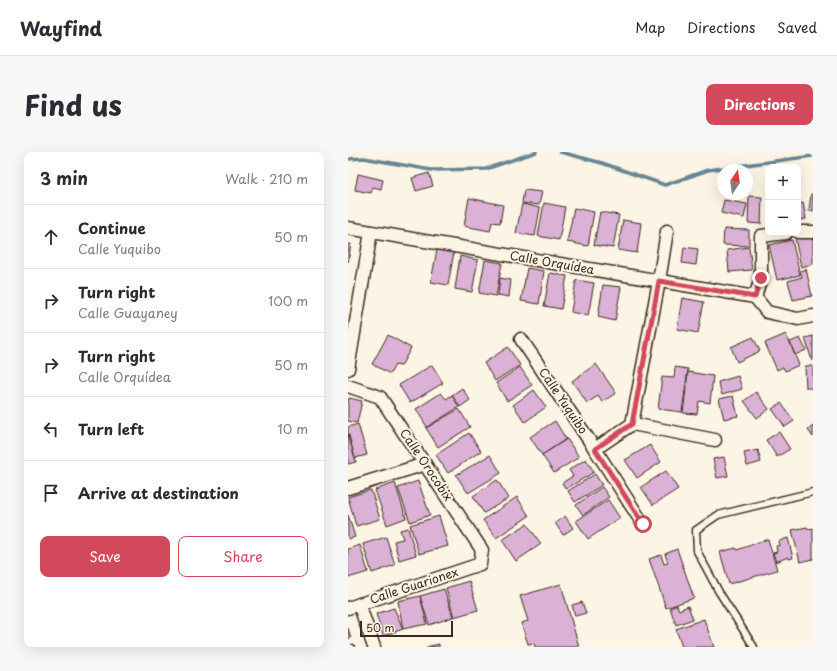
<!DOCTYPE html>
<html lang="en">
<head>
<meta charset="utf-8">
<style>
  body { margin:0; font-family:"Playpen Sans",sans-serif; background:#f7f7f7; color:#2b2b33 }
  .controls { position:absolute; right:12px; top:12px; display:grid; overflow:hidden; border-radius:8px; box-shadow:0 4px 16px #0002 }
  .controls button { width:36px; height:36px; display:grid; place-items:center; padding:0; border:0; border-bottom:1px solid #e1e1e2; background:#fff; color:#2b2b33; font:20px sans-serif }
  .compass { position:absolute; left:369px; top:12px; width:36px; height:36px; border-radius:50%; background:#fff; box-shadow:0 4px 16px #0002; rotate:13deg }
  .scale { position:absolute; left:12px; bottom:10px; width:93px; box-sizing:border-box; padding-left:4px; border:2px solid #3b2a1e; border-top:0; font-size:11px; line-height:14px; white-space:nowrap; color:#3b2a1e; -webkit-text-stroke:3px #fcf5e5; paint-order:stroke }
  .stop { position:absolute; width:12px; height:12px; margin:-9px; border:3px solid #d1495b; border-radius:50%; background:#fff }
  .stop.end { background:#d1495b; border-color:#fff; box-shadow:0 1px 4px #0008 }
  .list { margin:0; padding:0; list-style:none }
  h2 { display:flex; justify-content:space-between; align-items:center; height:52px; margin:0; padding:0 16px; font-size:17px }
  h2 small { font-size:13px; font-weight:400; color:#7c7c81 }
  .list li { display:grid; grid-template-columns:26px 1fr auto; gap:12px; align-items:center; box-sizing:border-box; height:64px; padding:0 16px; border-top:1px solid #e1e1e2 }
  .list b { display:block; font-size:15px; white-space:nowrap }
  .list p { margin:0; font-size:13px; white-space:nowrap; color:#7c7c81 }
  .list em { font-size:13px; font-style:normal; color:#7c7c81 }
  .actions { display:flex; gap:8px; padding:12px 16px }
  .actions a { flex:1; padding:9px 0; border:1px solid #d1495b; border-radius:8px; text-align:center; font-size:14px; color:#d1495b }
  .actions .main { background:#d1495b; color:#fff }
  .icon { flex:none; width:22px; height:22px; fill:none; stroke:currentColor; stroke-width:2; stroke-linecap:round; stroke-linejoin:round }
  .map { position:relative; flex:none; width:465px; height:495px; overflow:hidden; border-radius:8px }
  header { display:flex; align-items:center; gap:24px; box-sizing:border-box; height:56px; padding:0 20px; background:#fff; border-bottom:1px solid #e1e1e2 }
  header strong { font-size:19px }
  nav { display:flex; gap:22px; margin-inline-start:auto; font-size:14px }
  .intro { display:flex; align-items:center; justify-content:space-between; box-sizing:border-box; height:96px; padding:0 24px }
  h1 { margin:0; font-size:28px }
  .button { padding:10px 18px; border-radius:8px; background:#d1495b; color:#fff; font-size:14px; font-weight:700 }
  main { display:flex; gap:24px; padding:0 24px }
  aside { flex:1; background:#fff; border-radius:8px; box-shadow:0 4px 16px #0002 }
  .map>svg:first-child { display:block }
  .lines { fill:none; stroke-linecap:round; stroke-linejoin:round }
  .stream { stroke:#668694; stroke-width:3.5 }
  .building { fill:#dcb1d6; stroke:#3b2a1e }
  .lane-casing { stroke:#3b2a1e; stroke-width:9 }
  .street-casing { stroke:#3b2a1e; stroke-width:15 }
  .lane { stroke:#fcf5e5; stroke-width:6 }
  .street { stroke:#fcf5e5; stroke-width:12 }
  .route { stroke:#d1495b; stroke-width:5 }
  .labels { text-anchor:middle; stroke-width:4; stroke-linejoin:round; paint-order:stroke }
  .street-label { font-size:12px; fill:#3b2a1e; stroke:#fcf5e5 }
</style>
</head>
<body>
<header>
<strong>Wayfind</strong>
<nav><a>Map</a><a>Directions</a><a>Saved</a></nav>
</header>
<div class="intro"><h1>Find us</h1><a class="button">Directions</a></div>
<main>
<aside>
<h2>3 min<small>Walk · 210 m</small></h2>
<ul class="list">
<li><svg class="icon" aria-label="ahead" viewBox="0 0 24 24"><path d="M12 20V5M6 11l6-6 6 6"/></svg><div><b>Continue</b><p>Calle Yuquibo</p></div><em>50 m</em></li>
<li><svg class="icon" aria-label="right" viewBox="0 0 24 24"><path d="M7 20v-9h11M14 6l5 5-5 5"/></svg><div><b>Turn right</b><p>Calle Guayaney</p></div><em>100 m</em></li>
<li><svg class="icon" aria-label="right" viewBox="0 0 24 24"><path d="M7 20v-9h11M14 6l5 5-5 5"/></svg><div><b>Turn right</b><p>Calle Orquídea</p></div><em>50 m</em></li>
<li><svg class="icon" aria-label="left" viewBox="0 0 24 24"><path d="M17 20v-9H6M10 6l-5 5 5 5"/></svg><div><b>Turn left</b></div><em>10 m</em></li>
<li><svg class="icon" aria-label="arrive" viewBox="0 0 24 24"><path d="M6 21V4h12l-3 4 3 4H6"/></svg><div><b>Arrive at destination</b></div></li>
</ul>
<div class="actions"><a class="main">Save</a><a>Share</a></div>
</aside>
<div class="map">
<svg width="465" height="495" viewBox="0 0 465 495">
  <rect width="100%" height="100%" fill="#fcf5e5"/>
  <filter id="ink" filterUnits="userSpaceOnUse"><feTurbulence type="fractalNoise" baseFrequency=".025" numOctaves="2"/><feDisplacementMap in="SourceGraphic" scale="8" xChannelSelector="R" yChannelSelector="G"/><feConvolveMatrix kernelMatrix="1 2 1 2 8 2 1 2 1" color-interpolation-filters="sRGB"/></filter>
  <g filter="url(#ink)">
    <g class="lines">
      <g class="stream">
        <polyline points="212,0 254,11 317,33 360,18 465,4"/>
        <polyline points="0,7 16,6 83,18 138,17 188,0"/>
      </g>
    </g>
    <g class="building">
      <polygon points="81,21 85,34 68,39 64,26"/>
      <polygon points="10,22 35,28 33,37 25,35 23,41 7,38"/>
      <polygon points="176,38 194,40 191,53 174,51"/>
      <polygon points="463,42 465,42 465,59 461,59"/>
      <polygon points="401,44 414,45 413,72 400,71"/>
      <polygon points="121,46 155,53 152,71 144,70 142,79 116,74"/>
      <polygon points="376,48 399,52 396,66 373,61"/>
      <polygon points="196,51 217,55 211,88 190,84"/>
      <polygon points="455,51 458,67 450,68 450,52"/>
      <polygon points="174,52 192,56 187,84 168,81"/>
      <polygon points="226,56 246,60 240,94 219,90"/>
      <polygon points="252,60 271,63 265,96 246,93"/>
      <polygon points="275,68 293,71 289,101 270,98"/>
      <polygon points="376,77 401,78 401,94 375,93"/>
      <polygon points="465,83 465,112 453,115 447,86"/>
      <polygon points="444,88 452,123 429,128 421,93"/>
      <polygon points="0,92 3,92 0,110"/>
      <polygon points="336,95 350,97 348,113 334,111"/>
      <polygon points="401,95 404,118 381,120 379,98"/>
      <polygon points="89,97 106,100 100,133 83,130"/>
      <polygon points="112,104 130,108 124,140 107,137"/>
      <polygon points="137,108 154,111 148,144 131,141"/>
      <polygon points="179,116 196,119 191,152 173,149"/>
      <polygon points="458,117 464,144 445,148 440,129 454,125 452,119"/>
      <polygon points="202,121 219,124 213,157 196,154"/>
      <polygon points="152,126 163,128 161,145 150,143"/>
      <polygon points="228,128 246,131 240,164 223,160"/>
      <polygon points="255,133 273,135 267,169 250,165"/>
      <polygon points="334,146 356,150 350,181 329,177"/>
      <polygon points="438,182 451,213 437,219 435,215 429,218 417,191"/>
      <polygon points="40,183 63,196 53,214 47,213 42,222 24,212"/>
      <polygon points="465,184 465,208 464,209 457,186"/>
      <polygon points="405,185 412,199 389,210 383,195"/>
      <polygon points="452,186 458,198 447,203 442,190"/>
      <polygon points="160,195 172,213 147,229 136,211"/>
      <polygon points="248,212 268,241 254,250 250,244 239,251 224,229"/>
      <polygon points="84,213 95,231 62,251 51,233"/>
      <polygon points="457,214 465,214 465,236 458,236"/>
      <polygon points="172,215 184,233 159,249 148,231"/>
      <polygon points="327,215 340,217 334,260 310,257 314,225 326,226"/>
      <polygon points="340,220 365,224 362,251 351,249 349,262 335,261"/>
      <polygon points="390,224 394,237 374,243 370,230"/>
      <polygon points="114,236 122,248 112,255 104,243"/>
      <polygon points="186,238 198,255 177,270 165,253"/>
      <polygon points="408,240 421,257 409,266 396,249"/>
      <polygon points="93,241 98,247 104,243 111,255 79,275 68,257"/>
      <polygon points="385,244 390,264 376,267 371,247"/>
      <polygon points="1,246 14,249 9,271 0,269 0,253"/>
      <polygon points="433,251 446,269 437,275 424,257"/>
      <polygon points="111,257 122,275 90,295 78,276"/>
      <polygon points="207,269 218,287 194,303 182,285"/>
      <polygon points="10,272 19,303 7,306 0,280 0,275"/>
      <polygon points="465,274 465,285 460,278"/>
      <polygon points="431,280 442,297 429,305 418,288"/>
      <polygon points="121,281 133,299 100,321 88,303"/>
      <polygon points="0,282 8,310 0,312"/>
      <polygon points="219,287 231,305 206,321 194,303"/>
      <polygon points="302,293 313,310 289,326 277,308"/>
      <polygon points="410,298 413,310 399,314 396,301"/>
      <polygon points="142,303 153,321 120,341 108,323"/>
      <polygon points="376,305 380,324 369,326 365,307"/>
      <polygon points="238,307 246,320 218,337 214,331 225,324 221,318"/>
      <polygon points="318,319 330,337 305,353 293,335"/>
      <polygon points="247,322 254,333 227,350 220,339"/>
      <polygon points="149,328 161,346 136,361 125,344"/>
      <polygon points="70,329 82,363 62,370 50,336"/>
      <polygon points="47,331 58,366 39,373 27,338"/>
      <polygon points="254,335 261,345 235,363 228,353"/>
      <polygon points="23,338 32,367 8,374 0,345"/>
      <polygon points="169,345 181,364 148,386 135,368"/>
      <polygon points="260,348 272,366 240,387 228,369"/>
      <polygon points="0,363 7,385 0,387"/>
      <polygon points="91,364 100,394 71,402 62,373"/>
      <polygon points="217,364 225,376 215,383 207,371"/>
      <polygon points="179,372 193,392 168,409 154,388"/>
      <polygon points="459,375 460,377 465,376 465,407 452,410 444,378"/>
      <polygon points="60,376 68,403 51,408 46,389 55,387 52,378"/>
      <polygon points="38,385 47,413 24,421 15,392"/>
      <polygon points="440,386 445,406 441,407 440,405 428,410 425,401 429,400 428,394 432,393 431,389"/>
      <polygon points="420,387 429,418 381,432 372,400 388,396 389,398"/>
      <polygon points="12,393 20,420 0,426 0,397"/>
      <polygon points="329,397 346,446 318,456 301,407 313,403 316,412 320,411 317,402"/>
      <polygon points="121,429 130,458 106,465 98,436"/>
      <polygon points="213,432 231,495 187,495 186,491 180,492 173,471 180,469 172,444"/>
      <polygon points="96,437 105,465 81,473 72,444"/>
      <polygon points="72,444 79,472 55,477 50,449"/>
      <polygon points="234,450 238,461 227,464 224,453"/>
      <polygon points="329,453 331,458 340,454 345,467 328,473 322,456"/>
      <polygon points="46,456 55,477 35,484 28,462"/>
      <polygon points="356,467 366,495 334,495 328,477"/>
      <polygon points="0,476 3,486 0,487"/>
      <polygon points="6,492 7,495 0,495 0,493"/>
      <polygon points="91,492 91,495 78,495"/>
    </g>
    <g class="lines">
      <g class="lane-casing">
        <polyline id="lane" points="406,495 371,440 349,399 348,378 370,363 465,340"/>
      </g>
      <g class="street-casing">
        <g id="street">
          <polyline points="0,76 407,145"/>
          <polyline points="450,80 465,80"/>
          <polyline points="407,145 413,126 413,84 438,81"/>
          <polyline points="407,145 419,160 450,167 465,164"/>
          <polyline points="173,187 247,297 295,372"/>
          <polyline points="0,217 23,80"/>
          <polyline points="0,234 32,245 134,398 132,412 0,456"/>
          <polyline points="284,272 367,288"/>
          <polyline points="247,297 284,272 311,129 319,79"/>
          <polyline points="0,336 77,312"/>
          <polyline points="11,452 26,495"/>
        </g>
      </g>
      <use href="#lane" class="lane"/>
      <use href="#street" class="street"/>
    </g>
  </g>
  <g class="lines" filter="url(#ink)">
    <polyline class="route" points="295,372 247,297 284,272 311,129 407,145 413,126"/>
  </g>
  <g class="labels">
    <g class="street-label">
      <text transform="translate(204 111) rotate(10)" y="4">Calle Orquídea</text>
      <text transform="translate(215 249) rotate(56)" y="4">Calle Yuquibo</text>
      <text transform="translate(78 313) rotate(56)" y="4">Calle Orocobix</text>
      <text transform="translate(66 434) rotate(-18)" y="4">Calle Guarionex</text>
    </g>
  </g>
</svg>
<div class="controls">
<button>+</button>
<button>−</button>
</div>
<svg class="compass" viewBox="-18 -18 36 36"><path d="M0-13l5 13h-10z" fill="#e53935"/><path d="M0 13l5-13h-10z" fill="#7c7c81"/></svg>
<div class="scale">50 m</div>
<div class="stop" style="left:295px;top:372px"></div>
<div class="stop end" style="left:413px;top:126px"></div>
</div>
</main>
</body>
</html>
